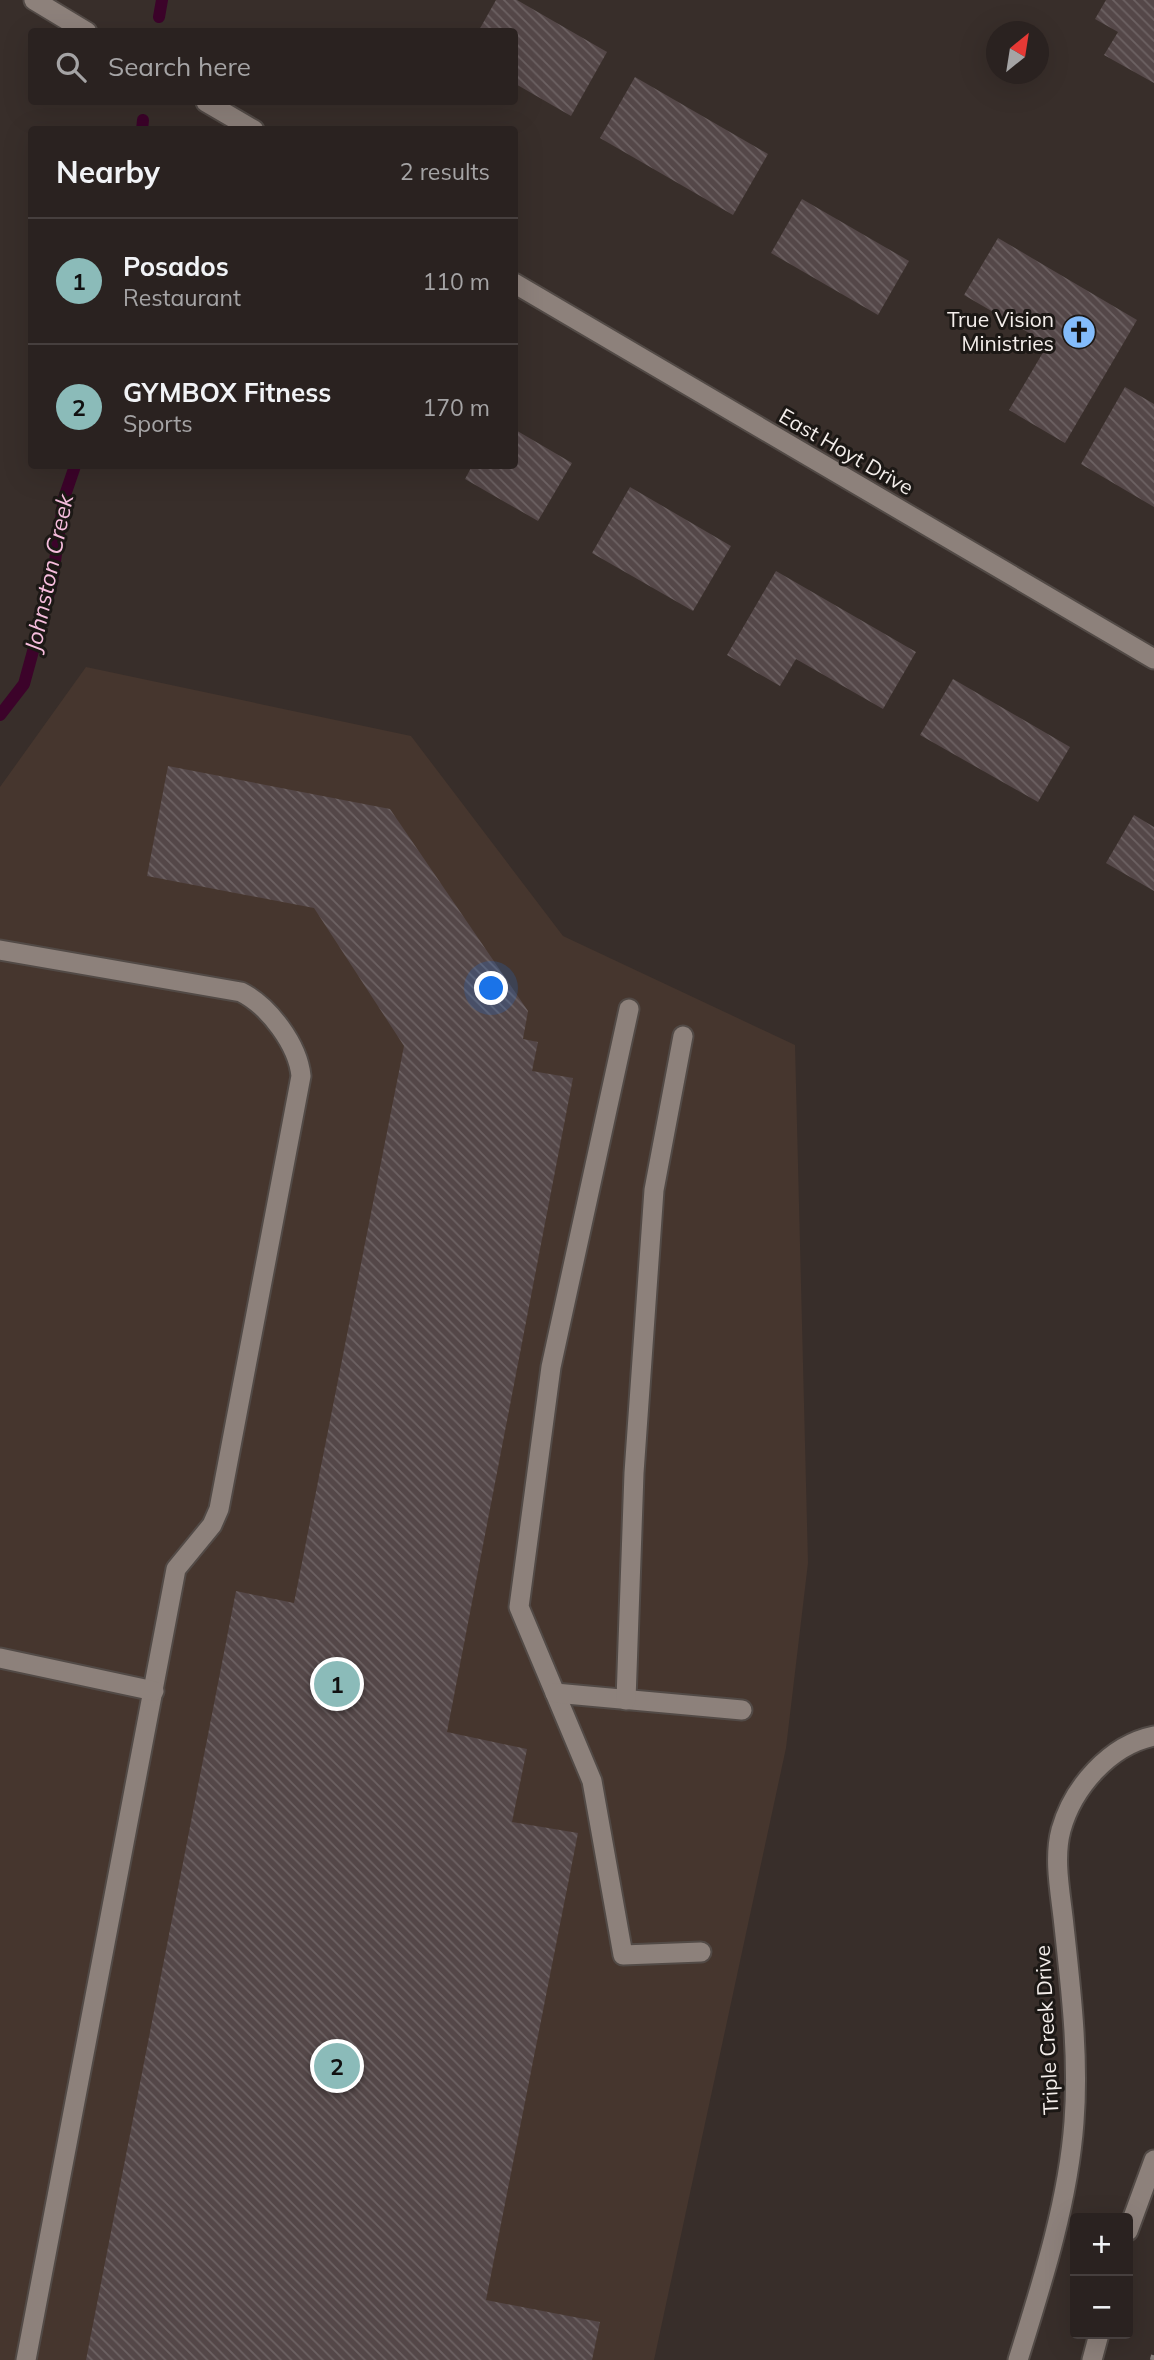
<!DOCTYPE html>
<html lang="en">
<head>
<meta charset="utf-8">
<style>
  body { margin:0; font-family:Mulish,sans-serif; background:#322a29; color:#f1f3f6 }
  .controls { position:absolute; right:21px; bottom:21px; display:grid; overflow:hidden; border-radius:7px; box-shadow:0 7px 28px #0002 }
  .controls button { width:63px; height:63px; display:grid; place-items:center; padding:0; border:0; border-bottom:2px solid #463f3e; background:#2a2220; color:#f1f3f6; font:35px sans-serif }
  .compass { position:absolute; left:986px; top:21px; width:63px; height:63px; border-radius:50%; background:#2a2220; box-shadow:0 7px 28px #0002; rotate:30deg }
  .you { position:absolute; left:492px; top:989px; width:24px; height:24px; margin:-18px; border:5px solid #fff; border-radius:50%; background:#1a73e8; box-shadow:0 0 0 10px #1a73e833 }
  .badge { display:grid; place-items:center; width:46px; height:46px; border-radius:50%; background:#8bbbb9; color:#111; font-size:23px; font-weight:700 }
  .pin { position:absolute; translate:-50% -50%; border:4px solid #fff; box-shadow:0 2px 7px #0006 }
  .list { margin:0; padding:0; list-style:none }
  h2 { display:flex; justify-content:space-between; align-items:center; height:91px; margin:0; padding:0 28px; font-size:30px }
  h2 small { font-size:23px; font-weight:400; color:#a5a4a5 }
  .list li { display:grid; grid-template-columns:46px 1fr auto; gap:21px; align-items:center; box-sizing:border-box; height:126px; padding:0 28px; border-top:2px solid #463f3e }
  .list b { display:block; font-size:26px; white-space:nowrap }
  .list p { margin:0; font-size:23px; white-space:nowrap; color:#a5a4a5 }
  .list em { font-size:23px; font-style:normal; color:#a5a4a5 }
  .icon { flex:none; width:38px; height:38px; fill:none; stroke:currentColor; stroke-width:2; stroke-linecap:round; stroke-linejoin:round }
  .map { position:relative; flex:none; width:1154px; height:2360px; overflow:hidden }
  .search { position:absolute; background:#2a2220; box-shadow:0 7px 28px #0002; left:28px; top:28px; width:490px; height:77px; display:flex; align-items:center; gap:18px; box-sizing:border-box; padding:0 24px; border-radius:7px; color:#a5a4a5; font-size:26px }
  .panel { position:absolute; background:#2a2220; box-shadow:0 7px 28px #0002; left:28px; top:126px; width:490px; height:343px; border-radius:7px }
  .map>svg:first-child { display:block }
  .built { fill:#46362e }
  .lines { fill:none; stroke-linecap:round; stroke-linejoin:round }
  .stream { stroke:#3c032a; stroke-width:12 }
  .building { fill:url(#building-back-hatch) }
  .service-casing { stroke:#524a46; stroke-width:23 }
  .minor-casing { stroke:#524a46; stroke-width:23 }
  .path { stroke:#867d7a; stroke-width:4.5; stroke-dasharray:5 3.5; stroke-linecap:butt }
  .service { stroke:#8d817b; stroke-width:19 }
  .minor { stroke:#8d817b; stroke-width:19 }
  .labels { text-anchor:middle; stroke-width:6; stroke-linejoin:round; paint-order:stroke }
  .poi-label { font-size:21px; fill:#f4eeeb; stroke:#1c1815; text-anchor:end }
  .street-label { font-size:21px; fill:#f4eeeb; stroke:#1c1815 }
  .water-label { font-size:23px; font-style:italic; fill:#f6bddd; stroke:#1c1815 }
</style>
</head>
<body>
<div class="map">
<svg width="1154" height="2360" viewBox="0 0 1154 2360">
  <defs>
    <pattern id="building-back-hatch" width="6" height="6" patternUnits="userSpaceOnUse" patternTransform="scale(1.75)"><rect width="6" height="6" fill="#544748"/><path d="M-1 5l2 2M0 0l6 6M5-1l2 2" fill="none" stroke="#6d6263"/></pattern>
  </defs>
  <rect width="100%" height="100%" fill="#382e2a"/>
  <polygon class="built" points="86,667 411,736 563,936 795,1045 808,1563 786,1748 654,2360 0,2360 0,787"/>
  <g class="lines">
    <g class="stream">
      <polyline points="159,17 162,0"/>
      <polyline points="142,130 143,120"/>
      <polyline points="0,715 24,684 52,582 64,498 75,466"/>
    </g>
  </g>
  <g class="building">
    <polygon points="496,0 517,0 607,52 571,116 514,83 514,32 478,32"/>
    <polygon points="1106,0 1154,0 1154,83 1104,55 1118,32 1095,19"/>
    <polygon points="635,77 768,154 733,215 600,138"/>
    <polygon points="802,199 909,261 878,315 771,253"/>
    <polygon points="998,238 1137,320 1065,443 1009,410 1048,344 964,295"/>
    <polygon points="1125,387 1154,404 1154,507 1081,464"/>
    <polygon points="514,429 572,463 538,521 465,479 472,466 514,466"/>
    <polygon points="630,487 731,546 693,611 592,553"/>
    <polygon points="776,571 916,652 883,709 796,659 780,686 727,655"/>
    <polygon points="953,679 1070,747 1038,802 920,735"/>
    <polygon points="168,766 390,809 528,1011 523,1039 538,1042 532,1071 573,1078 447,1732 527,1749 512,1822 578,1833 486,2300 600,2322 592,2360 86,2360 236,1591 294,1603 404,1046 314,908 147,876"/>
    <polygon points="1134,815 1154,827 1154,891 1106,863"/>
  </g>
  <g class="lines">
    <g class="service-casing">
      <g id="service">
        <path d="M0,950L241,992C269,1006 298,1045 301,1076L219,1509L212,1525L176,1569L26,2360"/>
        <polyline points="629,1009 551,1367 519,1607 592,1781 623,1955 701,1952"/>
        <polyline points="0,1658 154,1691"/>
        <polyline points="555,1693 742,1710"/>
        <polyline points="626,1700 634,1473 654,1190 683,1036"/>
      </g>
    </g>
    <g class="minor-casing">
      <g id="minor">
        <polyline points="34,0 87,32"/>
        <polyline points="206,102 254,130"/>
        <polyline points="514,283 1154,659"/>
        <polyline points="1128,2231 1154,2160"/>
        <path d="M1018,2360C1042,2283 1068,2203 1074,2122C1079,2057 1071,1990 1064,1926C1061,1895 1053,1860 1061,1830C1073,1787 1110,1745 1154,1736"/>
        <polyline points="1092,2360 1099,2334"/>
      </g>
    </g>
    <polyline class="path" points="1152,2360 1154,2353"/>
    <use href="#service" class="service"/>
    <use href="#minor" class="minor"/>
  </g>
  <defs>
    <g id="church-disc" transform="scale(1.75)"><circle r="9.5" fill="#83bcfb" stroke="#1c1815"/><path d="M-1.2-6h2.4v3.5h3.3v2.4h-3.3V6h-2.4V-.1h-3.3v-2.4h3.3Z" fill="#111"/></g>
  </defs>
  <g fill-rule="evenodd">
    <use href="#church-disc" x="1079" y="332"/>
  </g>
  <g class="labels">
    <g class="poi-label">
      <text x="1054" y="327">True Vision<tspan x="1054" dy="24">Ministries</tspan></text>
    </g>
    <g class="street-label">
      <text transform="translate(846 452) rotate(30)" y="7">East Hoyt Drive</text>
      <text transform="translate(1047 2030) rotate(-93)" y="7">Triple Creek Drive</text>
    </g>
    <g class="water-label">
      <text transform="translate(49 573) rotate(-78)" y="8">Johnston Creek</text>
    </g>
  </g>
</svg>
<div class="controls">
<button>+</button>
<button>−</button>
</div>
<svg class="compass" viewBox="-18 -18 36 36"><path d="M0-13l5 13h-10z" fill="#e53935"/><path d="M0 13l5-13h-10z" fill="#a5a4a5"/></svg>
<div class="you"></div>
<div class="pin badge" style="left:337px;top:1684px">1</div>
<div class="pin badge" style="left:337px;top:2066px">2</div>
<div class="search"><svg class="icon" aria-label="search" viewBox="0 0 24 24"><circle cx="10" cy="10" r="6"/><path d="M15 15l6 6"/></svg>Search here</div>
<section class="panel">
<h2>Nearby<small>2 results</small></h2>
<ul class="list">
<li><span class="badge">1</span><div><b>Posados</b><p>Restaurant</p></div><em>110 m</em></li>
<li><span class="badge">2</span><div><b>GYMBOX Fitness</b><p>Sports</p></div><em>170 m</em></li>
</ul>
</section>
</div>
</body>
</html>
